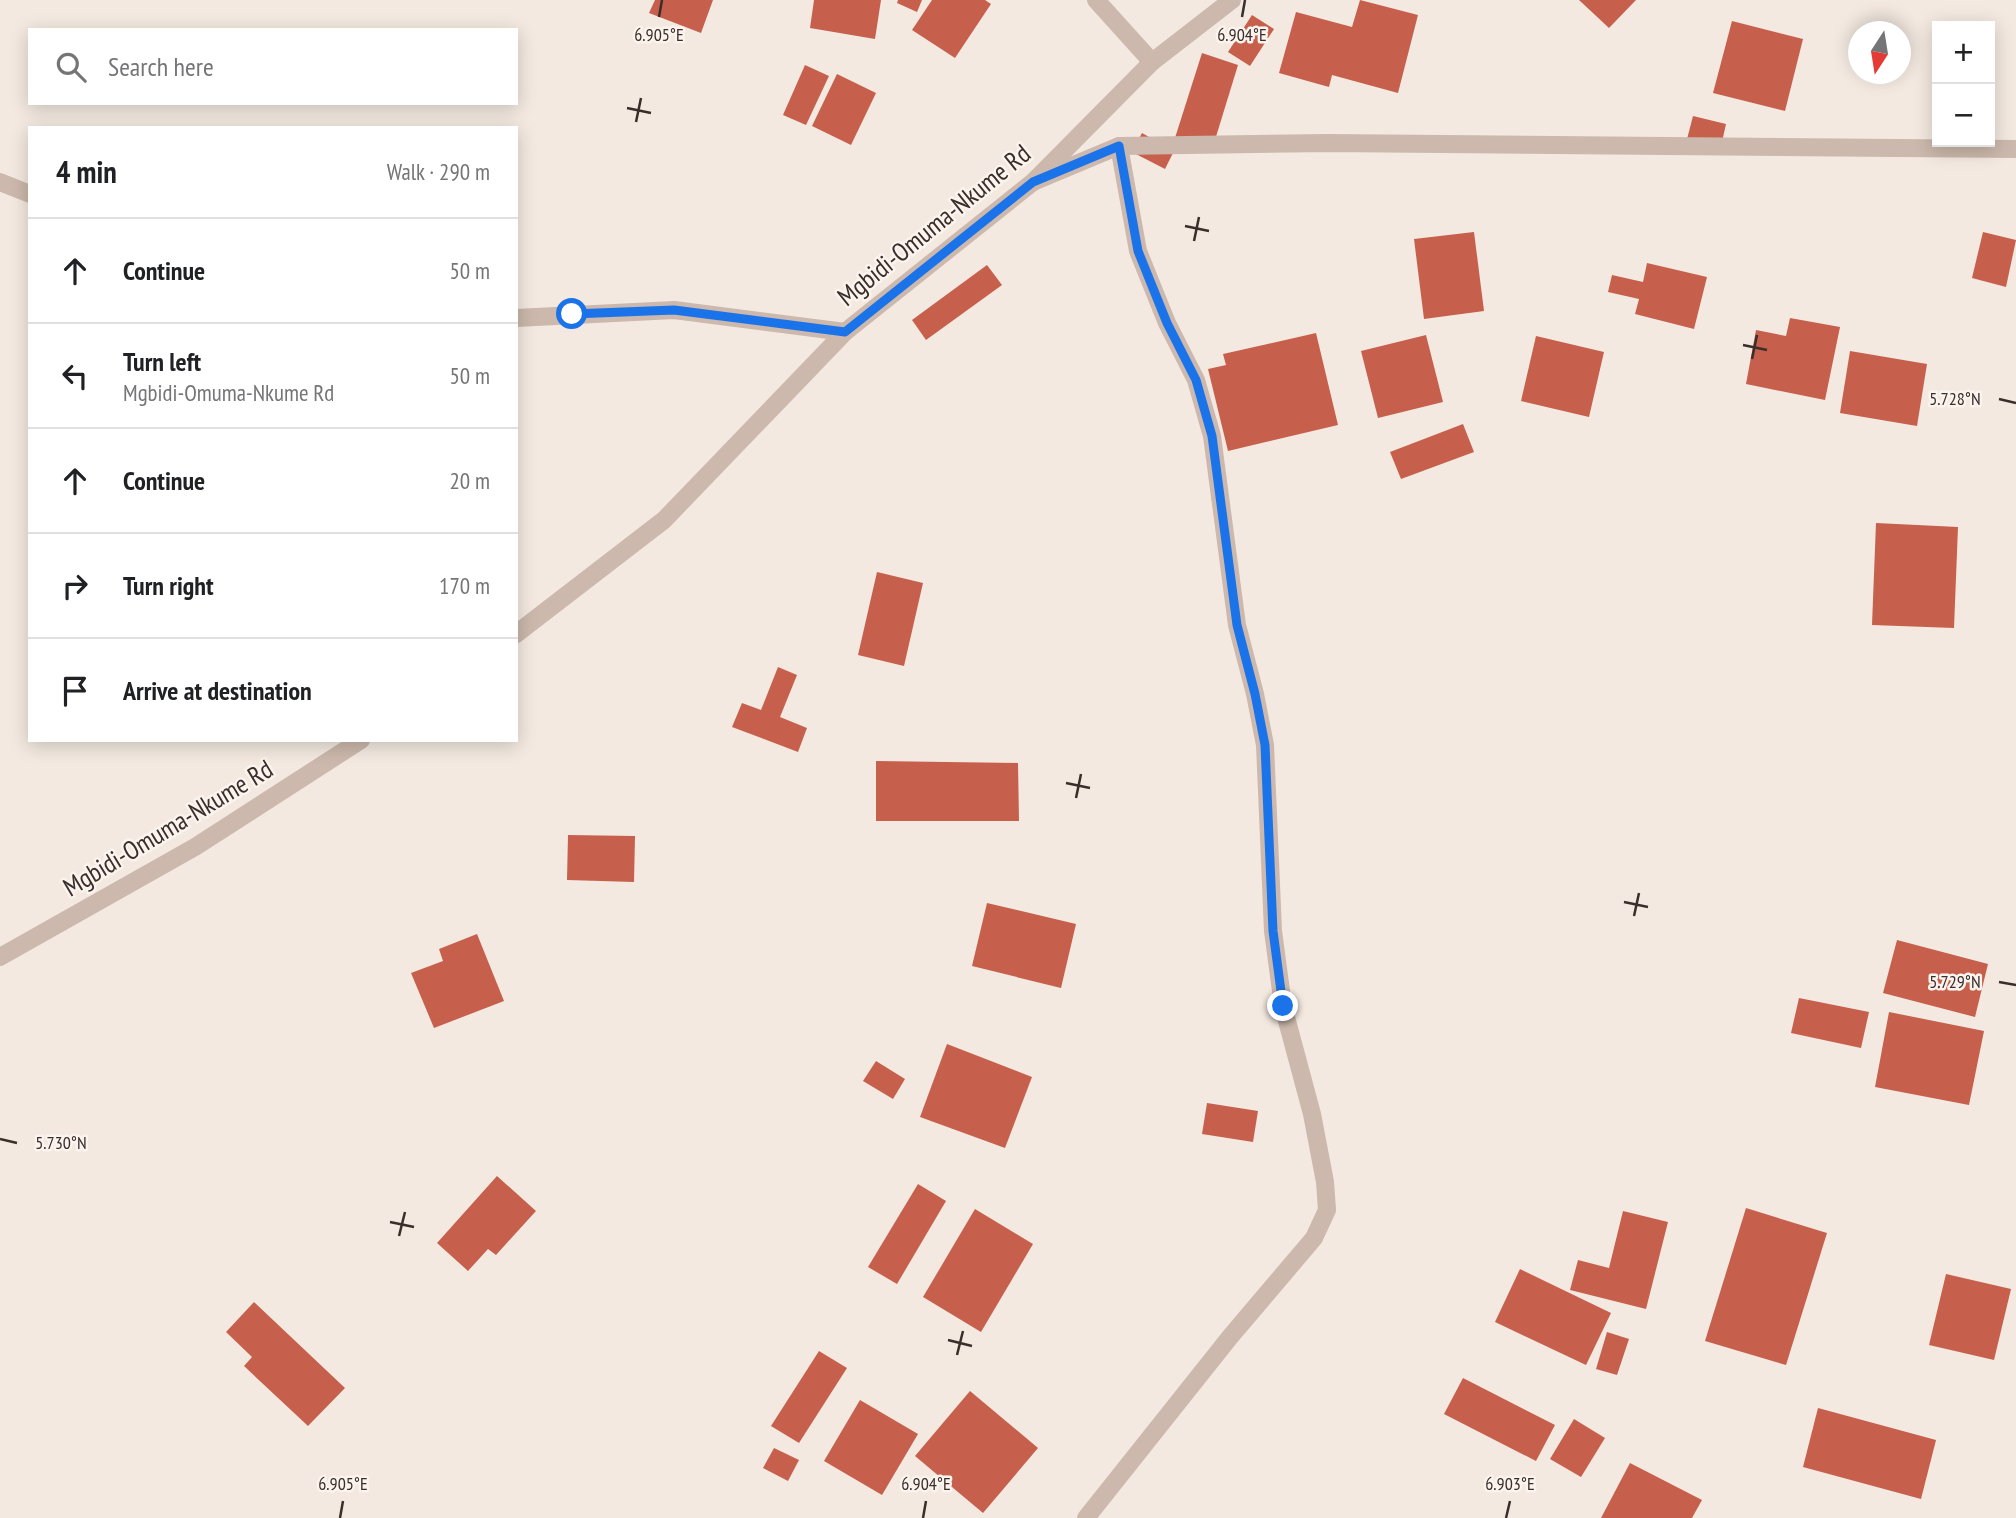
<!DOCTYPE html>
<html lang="en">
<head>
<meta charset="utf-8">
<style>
  body { margin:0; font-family:"PT Sans Narrow",sans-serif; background:#f2f2f2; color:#202124 }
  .controls { position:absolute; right:21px; top:21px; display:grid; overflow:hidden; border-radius:0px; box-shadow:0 4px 18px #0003 }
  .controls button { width:63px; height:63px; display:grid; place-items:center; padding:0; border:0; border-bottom:2px solid #e0e0e0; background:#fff; color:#202124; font:35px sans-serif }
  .compass { position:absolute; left:1848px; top:21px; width:63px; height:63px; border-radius:50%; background:#fff; box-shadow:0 4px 18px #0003; rotate:192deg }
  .stop { position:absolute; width:21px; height:21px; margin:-16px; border:5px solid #1a73e8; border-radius:50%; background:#fff }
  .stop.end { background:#1a73e8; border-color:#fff; box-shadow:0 2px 7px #0008 }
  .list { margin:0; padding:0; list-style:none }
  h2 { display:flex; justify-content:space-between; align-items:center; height:91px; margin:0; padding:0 28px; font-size:30px }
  h2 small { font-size:23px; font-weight:400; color:#757577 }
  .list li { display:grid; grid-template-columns:46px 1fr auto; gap:21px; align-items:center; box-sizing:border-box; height:105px; padding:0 28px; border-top:2px solid #e0e0e0 }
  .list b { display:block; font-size:26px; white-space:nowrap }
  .list p { margin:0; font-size:23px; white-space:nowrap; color:#757577 }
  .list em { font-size:23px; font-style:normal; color:#757577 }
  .icon { flex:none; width:38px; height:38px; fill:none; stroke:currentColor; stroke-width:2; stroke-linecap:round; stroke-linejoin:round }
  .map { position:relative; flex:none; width:2016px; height:1518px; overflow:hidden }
  .search { position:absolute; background:#fff; box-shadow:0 4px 18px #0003; left:28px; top:28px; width:490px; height:77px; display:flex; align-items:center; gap:18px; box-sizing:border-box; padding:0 24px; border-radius:0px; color:#757577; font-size:26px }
  .panel { position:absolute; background:#fff; box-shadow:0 4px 18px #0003; left:28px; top:126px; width:490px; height:616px; border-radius:0px }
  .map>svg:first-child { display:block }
  .building { fill:#c6604c }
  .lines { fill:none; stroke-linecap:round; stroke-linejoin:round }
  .minor { stroke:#ccb8ac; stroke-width:18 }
  .tertiary { stroke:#ccb8ac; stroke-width:18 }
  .route { stroke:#1a73e8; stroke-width:9 }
  .ticks { fill:none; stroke:#3a2e2b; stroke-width:2.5 }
  .labels { text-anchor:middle; stroke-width:5; stroke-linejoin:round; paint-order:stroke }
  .street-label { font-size:26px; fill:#3a2e2b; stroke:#fbf3ed }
  .ticks-label { font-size:18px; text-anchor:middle; fill:#3a2e2b; stroke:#fbf3ed; stroke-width:5; stroke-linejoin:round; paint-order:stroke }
</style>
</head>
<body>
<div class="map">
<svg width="2016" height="1518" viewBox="0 0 2016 1518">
  <rect width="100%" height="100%" fill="#f3e9e0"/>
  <g class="building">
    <polygon points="655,0 713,0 701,33 649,13"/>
    <polygon points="814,0 881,0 875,39 810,28"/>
    <polygon points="898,0 922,0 917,12 897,3"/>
    <polygon points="932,0 985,0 991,4 955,58 912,30"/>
    <polygon points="1360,0 1418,15 1398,93 1332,75 1329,87 1279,73 1296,12 1352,27"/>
    <polygon points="1579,0 1636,0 1609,28"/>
    <polygon points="1252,15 1274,29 1250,66 1228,52"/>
    <polygon points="1732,21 1803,39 1785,111 1713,93"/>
    <polygon points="1202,53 1238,65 1211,153 1174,141"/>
    <polygon points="805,65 829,76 806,125 783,115"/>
    <polygon points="837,74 876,93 851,145 812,126"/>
    <polygon points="1693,116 1726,124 1720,151 1686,143"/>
    <polygon points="1142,133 1174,151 1165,169 1132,152"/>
    <polygon points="1474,232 1484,311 1424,319 1414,239"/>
    <polygon points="1983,232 2016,240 2006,287 1972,278"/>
    <polygon points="1647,263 1707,277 1694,329 1635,314 1639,299 1608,292 1612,275 1643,282"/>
    <polygon points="987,265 1002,285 926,340 912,320"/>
    <polygon points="1790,318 1840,327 1825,400 1746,384 1756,330 1786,336"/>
    <polygon points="1316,333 1338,425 1228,451 1208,369 1226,365 1223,354"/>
    <polygon points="1426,335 1443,402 1378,418 1361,351"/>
    <polygon points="1536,336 1604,352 1589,417 1521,401"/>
    <polygon points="1850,351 1927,364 1917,426 1840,413"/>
    <polygon points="1463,424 1474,452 1401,479 1390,452"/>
    <polygon points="1876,523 1958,527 1954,628 1872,625"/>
    <polygon points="877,572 923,583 904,666 858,655"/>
    <polygon points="778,667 797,675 780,717 807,728 798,752 732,727 742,703 761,710"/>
    <polygon points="876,761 1018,763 1019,821 876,821"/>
    <polygon points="568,835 635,836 634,882 567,880"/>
    <polygon points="987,903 1076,924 1061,988 972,966"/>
    <polygon points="477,934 504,1001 434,1028 411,973 443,961 439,949"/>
    <polygon points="1897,940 1988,964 1975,1017 1883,993"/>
    <polygon points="1799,998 1869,1012 1861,1048 1791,1033"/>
    <polygon points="1889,1012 1984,1031 1969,1105 1875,1087"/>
    <polygon points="947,1044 1032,1077 1005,1148 920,1117"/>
    <polygon points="876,1061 905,1079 893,1099 863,1081"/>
    <polygon points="1207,1103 1258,1111 1253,1142 1202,1134"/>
    <polygon points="497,1176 536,1211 496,1255 488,1249 468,1271 437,1243"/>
    <polygon points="918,1184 946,1201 897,1284 868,1267"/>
    <polygon points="1746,1208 1827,1233 1786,1365 1705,1341"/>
    <polygon points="975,1209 1033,1244 981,1332 923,1297"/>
    <polygon points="1623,1211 1668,1222 1646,1309 1570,1290 1578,1260 1609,1268"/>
    <polygon points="1520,1269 1611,1313 1586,1365 1495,1322"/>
    <polygon points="1946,1274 2011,1289 1994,1360 1929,1345"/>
    <polygon points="254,1302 345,1388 308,1426 244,1366 252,1357 226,1332"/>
    <polygon points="1607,1332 1629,1339 1617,1375 1596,1369"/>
    <polygon points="819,1351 847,1368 799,1443 771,1426"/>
    <polygon points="1463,1378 1555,1425 1536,1461 1444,1414"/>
    <polygon points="970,1391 1038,1448 983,1513 915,1456"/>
    <polygon points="860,1400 918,1434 882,1495 824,1461"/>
    <polygon points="1818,1408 1936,1440 1921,1499 1803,1467"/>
    <polygon points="1574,1419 1605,1438 1581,1477 1550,1459"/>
    <polygon points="774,1448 799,1460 788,1481 763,1468"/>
    <polygon points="1630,1463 1702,1500 1692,1518 1601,1518"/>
  </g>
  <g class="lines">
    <g class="minor">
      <polyline points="1096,0 1152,62"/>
      <polyline points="0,182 30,194"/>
      <polyline points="1033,182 1119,146 1329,143 2016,149"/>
      <polyline points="516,318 674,310 845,332"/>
      <polyline points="1086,1518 1230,1337 1314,1238 1327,1210 1325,1182 1312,1114 1283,1006 1273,931 1265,745 1255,694 1237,625 1212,436 1196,380 1167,323 1138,251 1119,146"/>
    </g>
    <g class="tertiary">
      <polyline points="516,634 664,520 845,332 1033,182 1152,62 1232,0"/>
      <polyline points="0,957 195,847 361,740"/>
    </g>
  </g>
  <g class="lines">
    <polyline class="route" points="572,314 674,310 845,332 1033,182 1119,146 1138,251 1167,323 1196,380 1212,436 1237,625 1255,694 1265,745 1273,931 1283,1006"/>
  </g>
  <path class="ticks" d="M659,17L662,0M1242,17L1245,0M627,108L651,113M636,122L641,98M1185,226L1209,231M1194,241L1199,217M1743,345L1767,350M1752,359L1757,335M1999,399L2016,403M1066,783L1090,788M1076,798L1081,774M1624,902L1648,907M1634,916L1639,893M1999,982L2016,985M0,1139L17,1143M390,1222L414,1227M399,1236L405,1212M948,1340L972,1346M957,1355L963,1331M340,1518L343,1501M923,1518L926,1501M1506,1518L1510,1501"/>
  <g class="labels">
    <g class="street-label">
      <text transform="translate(934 225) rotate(-39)" y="9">Mgbidi-Omuma-Nkume Rd</text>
      <text transform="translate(168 828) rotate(-31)" y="9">Mgbidi-Omuma-Nkume Rd</text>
    </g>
  </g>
  <g class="ticks-label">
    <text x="659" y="41">6.905°E</text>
    <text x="1242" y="41">6.904°E</text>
    <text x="1955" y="405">5.728°N</text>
    <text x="1955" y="988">5.729°N</text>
    <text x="61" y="1149">5.730°N</text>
    <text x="343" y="1490">6.905°E</text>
    <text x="926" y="1490">6.904°E</text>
    <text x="1510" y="1490">6.903°E</text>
  </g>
</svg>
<div class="controls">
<button>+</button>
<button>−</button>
</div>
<svg class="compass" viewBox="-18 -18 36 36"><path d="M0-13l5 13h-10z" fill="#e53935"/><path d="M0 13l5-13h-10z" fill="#757577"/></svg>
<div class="stop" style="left:572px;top:314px"></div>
<div class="stop end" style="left:1283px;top:1006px"></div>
<div class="search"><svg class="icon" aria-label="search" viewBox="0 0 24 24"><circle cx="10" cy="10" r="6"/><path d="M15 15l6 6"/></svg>Search here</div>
<section class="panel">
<h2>4 min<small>Walk · 290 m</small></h2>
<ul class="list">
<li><svg class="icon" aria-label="ahead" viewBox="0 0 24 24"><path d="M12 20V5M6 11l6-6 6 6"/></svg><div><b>Continue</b></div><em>50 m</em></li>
<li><svg class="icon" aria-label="left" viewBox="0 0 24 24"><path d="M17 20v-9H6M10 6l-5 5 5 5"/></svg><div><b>Turn left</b><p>Mgbidi-Omuma-Nkume Rd</p></div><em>50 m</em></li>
<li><svg class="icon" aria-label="ahead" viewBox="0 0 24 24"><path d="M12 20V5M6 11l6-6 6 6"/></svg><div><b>Continue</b></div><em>20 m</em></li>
<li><svg class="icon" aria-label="right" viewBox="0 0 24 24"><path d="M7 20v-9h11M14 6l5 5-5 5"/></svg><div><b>Turn right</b></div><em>170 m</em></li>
<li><svg class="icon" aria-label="arrive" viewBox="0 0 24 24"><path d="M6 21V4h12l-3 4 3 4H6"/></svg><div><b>Arrive at destination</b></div></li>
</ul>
</section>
</div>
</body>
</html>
